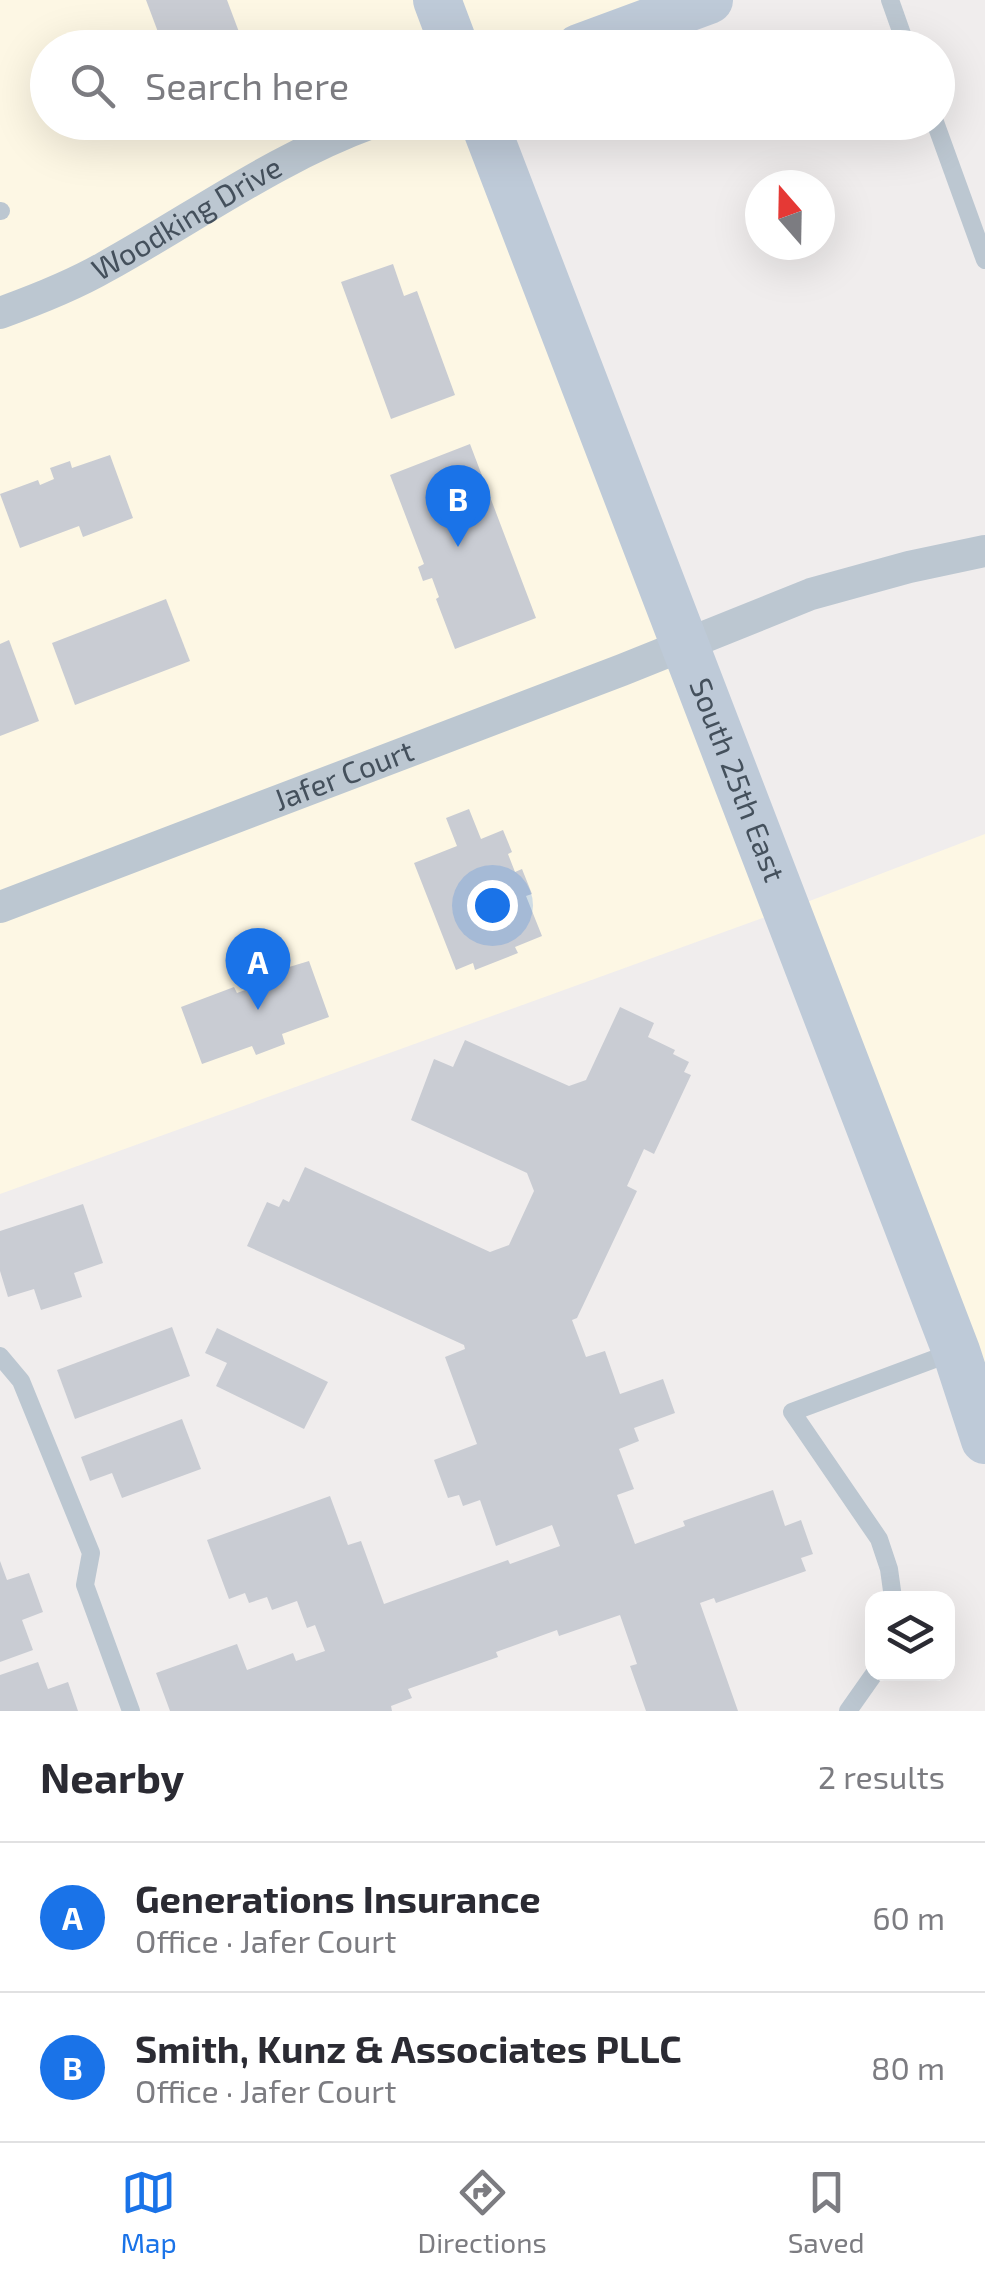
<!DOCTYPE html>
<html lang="en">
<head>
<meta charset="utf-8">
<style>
  body { margin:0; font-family:"Exo 2",sans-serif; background:#f2f2f3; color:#2b2b33 }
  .controls { position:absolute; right:30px; bottom:30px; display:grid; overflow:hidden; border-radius:20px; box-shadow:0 10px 40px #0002 }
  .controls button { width:90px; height:90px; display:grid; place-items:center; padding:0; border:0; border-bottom:2px solid #e1e1e2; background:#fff; color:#2b2b33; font:50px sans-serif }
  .compass { position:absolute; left:745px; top:170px; width:90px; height:90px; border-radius:50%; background:#fff; box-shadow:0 10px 40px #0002; rotate:340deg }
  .you { position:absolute; left:492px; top:905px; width:35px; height:35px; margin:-25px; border:8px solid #fff; border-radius:50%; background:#1a73e8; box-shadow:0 0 0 15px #1a73e833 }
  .badge { display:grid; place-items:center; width:65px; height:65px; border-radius:50%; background:#1a73e8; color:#fff; font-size:32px; font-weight:700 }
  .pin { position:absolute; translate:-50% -82px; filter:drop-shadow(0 2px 5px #0008) }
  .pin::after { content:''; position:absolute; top:52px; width:35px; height:30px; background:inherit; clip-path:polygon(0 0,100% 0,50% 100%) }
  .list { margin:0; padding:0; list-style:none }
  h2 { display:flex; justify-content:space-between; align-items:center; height:130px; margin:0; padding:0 40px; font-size:42px }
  h2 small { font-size:32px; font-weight:400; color:#7c7c81 }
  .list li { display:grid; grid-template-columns:65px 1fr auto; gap:30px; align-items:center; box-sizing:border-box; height:150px; padding:0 40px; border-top:2px solid #e1e1e2 }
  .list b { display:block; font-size:38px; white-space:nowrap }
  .list p { margin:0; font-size:32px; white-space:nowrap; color:#7c7c81 }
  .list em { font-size:32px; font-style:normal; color:#7c7c81 }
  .icon { flex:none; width:55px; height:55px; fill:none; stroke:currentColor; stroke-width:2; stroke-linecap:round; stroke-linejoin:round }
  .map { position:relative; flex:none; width:985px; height:1711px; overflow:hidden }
  .search { position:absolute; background:#fff; box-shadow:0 10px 40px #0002; left:30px; right:30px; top:30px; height:110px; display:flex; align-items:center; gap:25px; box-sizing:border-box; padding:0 35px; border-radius:55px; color:#7c7c81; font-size:38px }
  .sheet { height:430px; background:#fff }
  nav { display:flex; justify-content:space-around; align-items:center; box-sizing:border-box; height:140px; border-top:2px solid #e1e1e2; background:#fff; font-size:28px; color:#7c7c81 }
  nav a { display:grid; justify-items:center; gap:5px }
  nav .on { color:#1a73e8 }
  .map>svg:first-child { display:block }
  .commercial { fill:#fdf7e4 }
  .building { fill:#c9ccd3 }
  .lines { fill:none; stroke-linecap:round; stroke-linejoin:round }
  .lane { stroke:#bcc7d1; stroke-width:18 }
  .street { stroke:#bcc7d1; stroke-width:32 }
  .secondary { stroke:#becad8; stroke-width:48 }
  .labels { text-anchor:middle; stroke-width:8; stroke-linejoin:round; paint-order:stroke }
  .street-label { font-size:30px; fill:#44505c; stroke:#fff }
</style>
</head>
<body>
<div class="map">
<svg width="985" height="1711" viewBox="0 0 985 1711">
  <rect width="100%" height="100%" fill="#f0eded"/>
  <polygon class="commercial" points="0,0 709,0 579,47 48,48 48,122 484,123 786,910 985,834 985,1388 785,910 0,1194"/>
  <g class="building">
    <polygon points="146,0 227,0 245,48 164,48"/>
    <polygon points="393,264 404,296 417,291 455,395 391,419 341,282"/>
    <polygon points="470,444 536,618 455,649 436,599 439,597 432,578 423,581 418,567 424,564 390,475"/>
    <polygon points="110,455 133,518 83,537 79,526 20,548 0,494 38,480 40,485 54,479 50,468 70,461 72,468"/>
    <polygon points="166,599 190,661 75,705 52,643"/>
    <polygon points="9,640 39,721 0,736 0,644"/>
    <polygon points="469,809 481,839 503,830 512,852 508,854 515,872 522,869 532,894 526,896 542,936 515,947 518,953 475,970 473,963 456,970 414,863 457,846 446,818"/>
    <polygon points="309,961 329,1017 282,1034 285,1044 256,1055 252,1046 202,1064 181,1007 234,987 237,993 259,985 256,977"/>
    <polygon points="620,1007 654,1023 648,1037 675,1050 673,1054 689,1062 684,1072 691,1075 654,1154 644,1149 627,1186 637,1191 577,1318 572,1320 586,1357 605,1351 620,1394 663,1379 675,1413 634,1428 639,1441 619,1449 634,1489 617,1495 635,1544 685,1526 683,1521 773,1490 785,1526 801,1520 813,1554 801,1558 806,1571 716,1603 714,1598 700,1603 738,1711 646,1711 630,1666 637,1664 620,1615 559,1636 557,1630 496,1652 498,1657 408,1689 412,1698 391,1706 392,1711 170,1711 156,1673 237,1644 247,1670 293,1653 296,1661 325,1651 315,1625 307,1628 297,1601 272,1610 267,1597 249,1603 245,1593 229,1599 207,1540 330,1496 348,1545 361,1541 384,1604 508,1560 510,1564 560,1546 552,1525 496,1546 480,1500 463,1506 459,1495 448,1498 434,1460 477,1444 445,1357 465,1349 464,1345 247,1246 267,1202 279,1207 283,1199 289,1202 305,1167 490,1252 509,1245 534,1191 527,1173 411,1120 434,1059 453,1067 465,1040 569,1086 586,1080"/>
    <polygon points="83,1204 103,1263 74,1273 82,1297 41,1310 34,1289 8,1297 0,1271 0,1231"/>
    <polygon points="172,1327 190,1376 75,1419 57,1370"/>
    <polygon points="217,1328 328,1382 304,1429 216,1386 227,1363 205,1353"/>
    <polygon points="182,1419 201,1469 122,1498 112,1473 90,1481 81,1457"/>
    <polygon points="0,1561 7,1580 29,1573 43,1612 22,1620 33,1650 0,1662"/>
    <polygon points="38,1662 48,1689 68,1682 78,1711 0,1711 0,1675"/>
  </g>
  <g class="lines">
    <g class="lane">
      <polyline points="890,0 907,48"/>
      <polyline points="935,122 985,260"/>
      <polyline points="0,211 1,211"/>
      <polyline points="0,1356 21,1381 91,1553 85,1585 131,1711"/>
      <polyline points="893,1598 889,1569 879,1539 792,1412 956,1351"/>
      <polyline points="848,1711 874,1674"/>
    </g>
    <g class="street">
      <path id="s1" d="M0,313C36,300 72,286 105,267C194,218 277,157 374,122"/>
      <path id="s2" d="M0,907L622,670L811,594L909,567L985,551"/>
    </g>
    <g class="secondary">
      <polyline points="437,0 455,48"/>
      <polyline points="579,48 709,0"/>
      <path id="s3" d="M484,122L956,1351L985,1440"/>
    </g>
  </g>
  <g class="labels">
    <g class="street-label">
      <text dy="10" stroke="none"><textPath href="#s1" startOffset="210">Woodking Drive</textPath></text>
      <text dy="10" stroke="none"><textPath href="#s2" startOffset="368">Jafer Court</textPath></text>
      <text dy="10" stroke="none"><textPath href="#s3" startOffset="705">South 25th East</textPath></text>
    </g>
  </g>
</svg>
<div class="controls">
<button><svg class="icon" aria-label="layers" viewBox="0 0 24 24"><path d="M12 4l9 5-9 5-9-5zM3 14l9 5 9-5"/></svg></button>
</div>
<svg class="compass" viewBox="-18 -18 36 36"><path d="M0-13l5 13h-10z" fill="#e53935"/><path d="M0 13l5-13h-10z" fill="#7c7c81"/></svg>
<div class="you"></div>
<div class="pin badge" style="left:258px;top:1010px">A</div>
<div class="pin badge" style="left:458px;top:547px">B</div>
<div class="search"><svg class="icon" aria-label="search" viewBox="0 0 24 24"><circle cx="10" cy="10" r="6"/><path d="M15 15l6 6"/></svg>Search here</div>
</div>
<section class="sheet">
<h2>Nearby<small>2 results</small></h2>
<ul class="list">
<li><span class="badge">A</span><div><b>Generations Insurance</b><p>Office · Jafer Court</p></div><em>60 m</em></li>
<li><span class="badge">B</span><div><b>Smith, Kunz &amp; Associates PLLC</b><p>Office · Jafer Court</p></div><em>80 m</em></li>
</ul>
</section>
<nav>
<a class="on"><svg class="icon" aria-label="map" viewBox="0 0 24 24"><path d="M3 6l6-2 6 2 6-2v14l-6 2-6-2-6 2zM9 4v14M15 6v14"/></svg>Map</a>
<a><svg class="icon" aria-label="directions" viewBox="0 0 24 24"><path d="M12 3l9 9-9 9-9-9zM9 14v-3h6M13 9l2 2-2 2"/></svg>Directions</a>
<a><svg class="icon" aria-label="saved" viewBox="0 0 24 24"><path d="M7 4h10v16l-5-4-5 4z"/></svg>Saved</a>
</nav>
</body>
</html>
